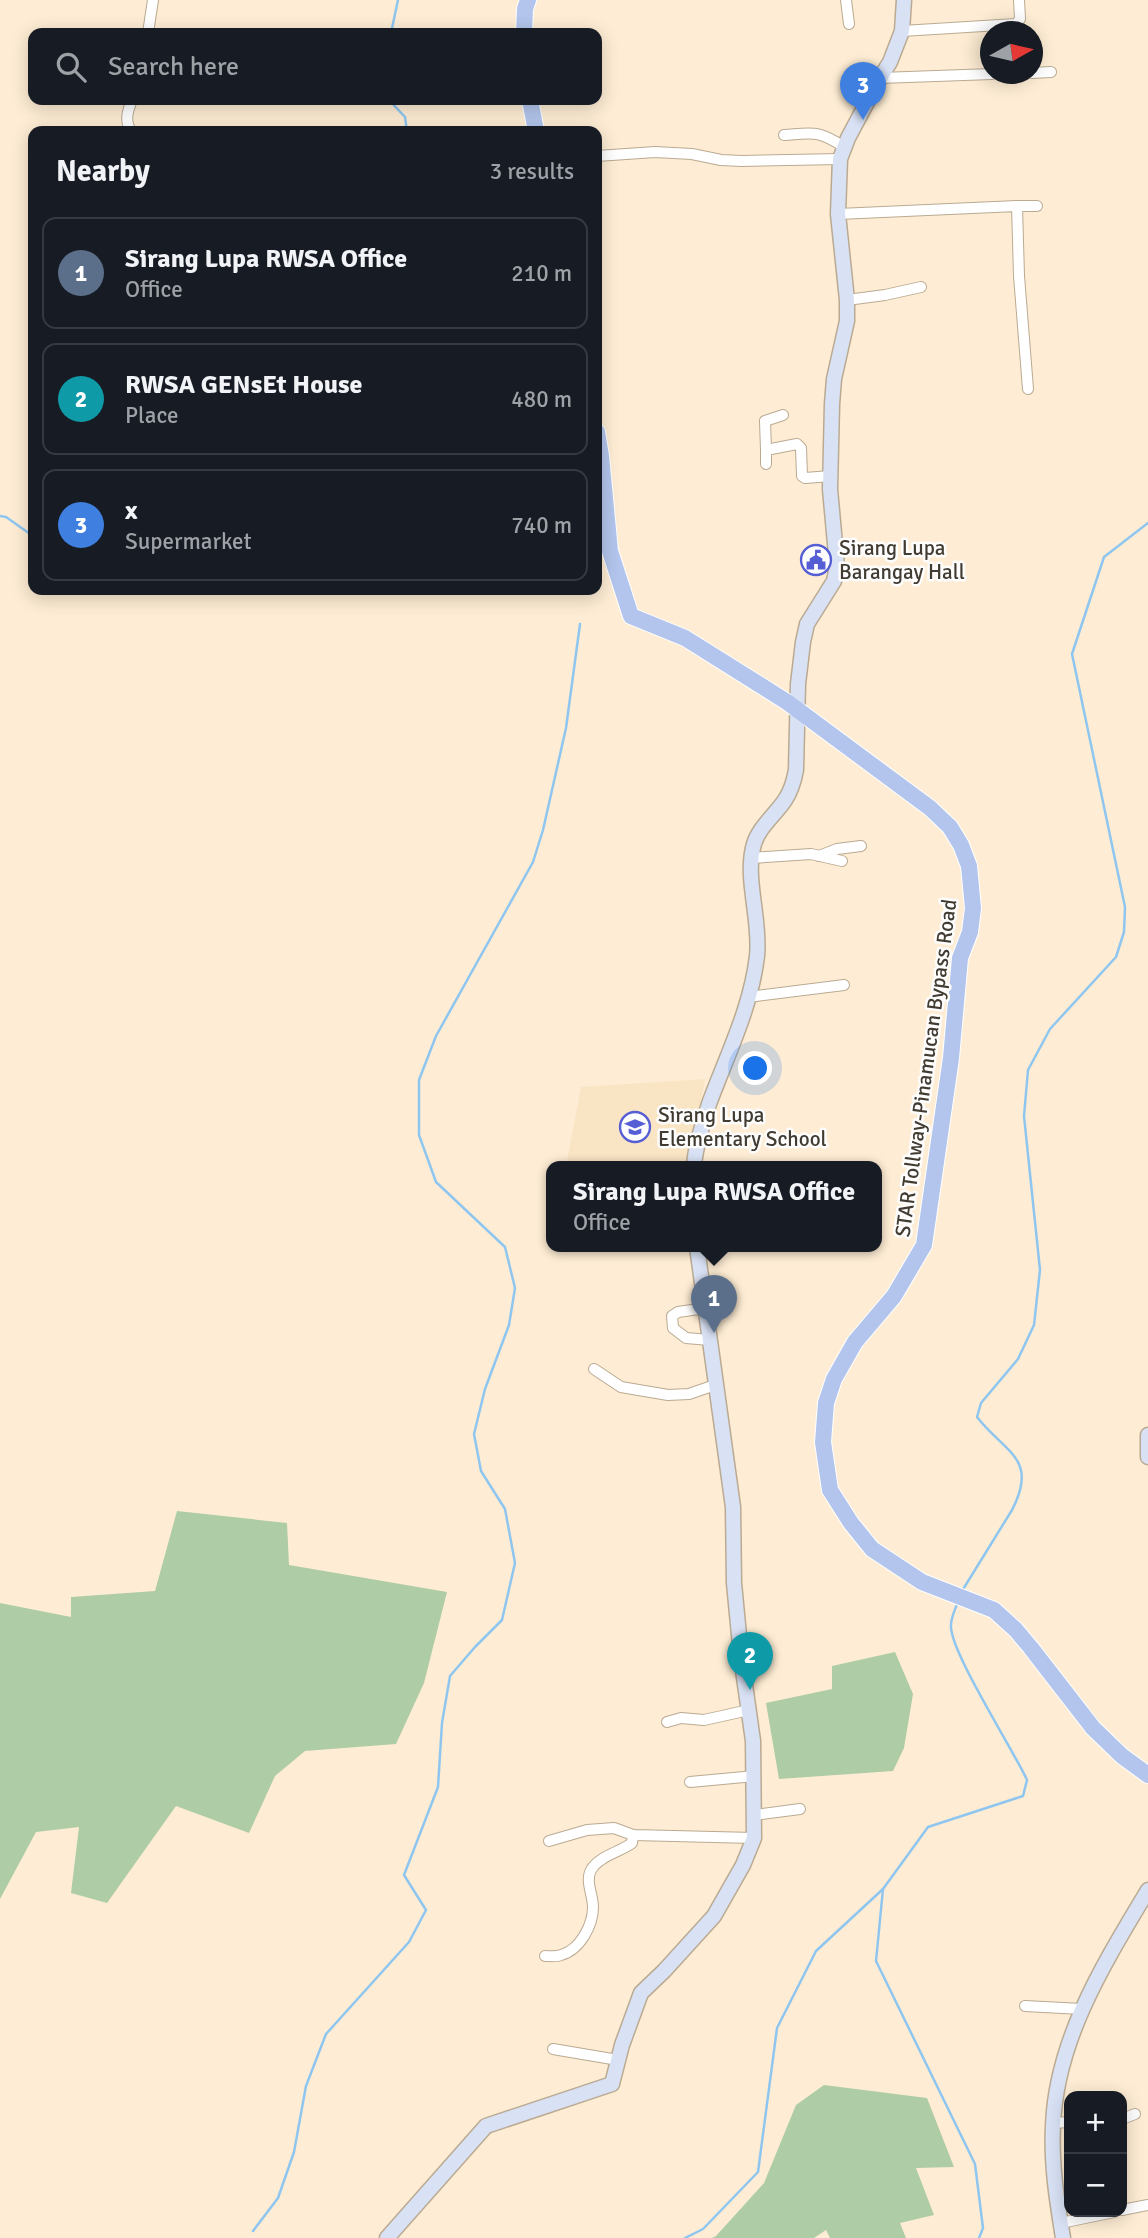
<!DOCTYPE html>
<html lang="en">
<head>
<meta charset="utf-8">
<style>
  body { margin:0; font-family:Signika,sans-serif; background:#242831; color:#f1f3f6 }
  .controls { position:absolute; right:21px; bottom:21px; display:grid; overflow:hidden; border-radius:14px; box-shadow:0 4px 18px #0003 }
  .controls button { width:63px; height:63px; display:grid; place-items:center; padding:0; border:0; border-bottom:2px solid #363941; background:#171b24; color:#f1f3f6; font:35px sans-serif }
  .compass { position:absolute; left:980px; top:21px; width:63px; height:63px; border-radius:50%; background:#171b24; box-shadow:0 4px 18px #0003; rotate:82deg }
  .you { position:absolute; left:756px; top:1069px; width:24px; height:24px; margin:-18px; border:5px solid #fff; border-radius:50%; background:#1a73e8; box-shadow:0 0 0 10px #1a73e833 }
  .badge { display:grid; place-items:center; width:46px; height:46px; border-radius:50%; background:#ea580c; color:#fff; font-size:23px; font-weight:700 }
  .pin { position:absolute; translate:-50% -58px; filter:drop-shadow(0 2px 4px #0008) }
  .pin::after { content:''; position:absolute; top:37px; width:24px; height:21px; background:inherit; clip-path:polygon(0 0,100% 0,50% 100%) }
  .popup { position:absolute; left:546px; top:1161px; width:336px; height:91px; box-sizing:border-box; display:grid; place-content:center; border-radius:14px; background:#171b24; filter:drop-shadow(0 2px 5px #0005); font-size:23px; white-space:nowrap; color:#9ea1a6 }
  .popup b { font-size:26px; color:#f1f3f6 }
  .popup::after { content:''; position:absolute; left:50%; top:100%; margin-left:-14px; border:14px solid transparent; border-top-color:#171b24 }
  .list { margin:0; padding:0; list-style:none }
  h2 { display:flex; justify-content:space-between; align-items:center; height:91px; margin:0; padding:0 28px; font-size:30px }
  h2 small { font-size:23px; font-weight:400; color:#9ea1a6 }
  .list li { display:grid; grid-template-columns:46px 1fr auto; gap:21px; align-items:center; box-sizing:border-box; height:112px; margin:0 14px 14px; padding:0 14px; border:2px solid #363941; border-radius:14px }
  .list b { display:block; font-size:26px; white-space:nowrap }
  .list p { margin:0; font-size:23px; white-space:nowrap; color:#9ea1a6 }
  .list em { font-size:23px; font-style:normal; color:#9ea1a6 }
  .icon { flex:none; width:38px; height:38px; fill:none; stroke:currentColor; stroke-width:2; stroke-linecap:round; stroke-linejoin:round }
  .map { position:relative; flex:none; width:1148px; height:2238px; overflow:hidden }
  .search { position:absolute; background:#171b24; box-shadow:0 4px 18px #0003; left:28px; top:28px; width:574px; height:77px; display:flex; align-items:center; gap:18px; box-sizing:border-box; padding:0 24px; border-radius:14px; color:#9ea1a6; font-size:26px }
  .panel { position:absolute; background:#171b24; box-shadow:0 4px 18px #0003; left:28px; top:126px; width:574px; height:469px; border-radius:14px }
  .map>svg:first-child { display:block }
  .built { fill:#f9e4c4 }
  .green { fill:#aecca5 }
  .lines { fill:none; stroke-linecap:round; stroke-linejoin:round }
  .stream { stroke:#8fc6f0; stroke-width:2.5 }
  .street-casing { stroke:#baaa92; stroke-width:12 }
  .secondary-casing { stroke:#baaa92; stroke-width:17 }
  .primary-casing { stroke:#fff; stroke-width:18 }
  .street { stroke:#fff; stroke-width:10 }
  .secondary { stroke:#d9e2f5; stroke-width:14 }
  .primary { stroke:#b3c5ec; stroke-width:16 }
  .labels { text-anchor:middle; stroke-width:5; stroke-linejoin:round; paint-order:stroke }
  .poi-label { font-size:21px; fill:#413b31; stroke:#fdfdfd; text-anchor:start }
  .street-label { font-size:21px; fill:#413b31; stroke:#fdfdfd }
</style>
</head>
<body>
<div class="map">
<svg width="1148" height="2238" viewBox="0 0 1148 2238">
  <rect width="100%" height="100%" fill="#feedd4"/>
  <polygon class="built" points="705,1079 688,1167 566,1167 581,1087"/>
  <g class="green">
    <polygon points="177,1511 287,1523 289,1565 447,1592 424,1683 396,1744 305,1751 275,1776 249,1833 176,1806 107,1903 71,1893 79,1827 36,1832 0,1899 0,1603 71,1617 71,1597 155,1591"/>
    <polygon points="895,1652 913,1694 904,1748 893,1771 779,1779 766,1703 832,1689 832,1666"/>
    <polygon points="824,2085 927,2098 954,2167 916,2168 934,2215 900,2223 906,2238 830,2238 826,2230 814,2238 712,2238 716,2236 764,2183 796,2105"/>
  </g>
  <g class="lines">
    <g class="stream">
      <polyline points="391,33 398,0"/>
      <polyline points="389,100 405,117 407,131"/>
      <polyline points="0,516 6,517 33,536"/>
      <path d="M962,1591L1012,1510C1039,1458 1005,1453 977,1417L981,1403L1018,1359L1034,1325L1040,1270L1024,1116L1028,1070L1050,1029L1116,957L1124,932L1125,907L1072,654L1104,557L1148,523"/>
      <path d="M957,1604C955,1610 951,1618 951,1625C949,1650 1013,1749 1027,1780L1023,1796L928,1827L883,1889L876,1961L975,2164L983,2228L979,2238"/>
      <polyline points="253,2231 278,2198 294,2152 306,2086 326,2034 409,1942 426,1910 404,1875 438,1787 442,1723 450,1676 475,1647 502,1620 515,1563 505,1509 481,1471 474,1434 485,1389 509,1325 515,1288 505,1247 436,1182 419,1135 419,1080 436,1036 533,862 543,830 566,728 580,624"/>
      <polyline points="685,2238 703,2229 758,2172 777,2028 816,1951 883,1889"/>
    </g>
    <g class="street-casing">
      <g id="street">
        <polyline points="846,0 849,24"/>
        <polyline points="902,31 1016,24 1020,19 1019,0"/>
        <polyline points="148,33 153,0"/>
        <polyline points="1032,73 1051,72"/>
        <polyline points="880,78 992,74"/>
        <path d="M131,131C124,121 128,110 132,100"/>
        <path d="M784,135C814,133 818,130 844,147"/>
        <polyline points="597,156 655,152 692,154 721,160 742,161 840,159"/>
        <polyline points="1017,206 1037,206"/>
        <polyline points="838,214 1017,206 1019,276 1028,389"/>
        <polyline points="847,300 885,295 921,287"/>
        <polyline points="766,450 765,421 783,415"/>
        <polyline points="766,464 766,450 797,444 801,448 802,476 805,478 831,476"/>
        <polyline points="819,856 837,849 861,846"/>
        <polyline points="751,858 811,854 842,861"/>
        <polyline points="748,997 844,985"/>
        <polyline points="706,1308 678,1312 672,1316 673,1328 686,1338 710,1340"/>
        <polyline points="594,1369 621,1387 668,1395 689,1394 715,1385"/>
        <polyline points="667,1722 681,1718 704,1720 749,1710"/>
        <polyline points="690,1782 755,1776"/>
        <polyline points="755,1815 800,1809"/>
        <polyline points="549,1841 587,1830 614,1828 633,1835 754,1838"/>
        <path d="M545,1956C550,1956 556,1957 561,1955C580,1950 593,1925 593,1907C593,1895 585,1881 591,1870C599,1856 620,1852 632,1843L633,1835"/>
        <polyline points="1025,2006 1082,2009"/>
        <polyline points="553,2049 618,2060"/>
        <polyline points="1122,2119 1135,2114"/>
        <polyline points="1053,2123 1069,2122"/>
        <polyline points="1122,2210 1148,2205"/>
        <polyline points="1061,2223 1114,2212"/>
      </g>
    </g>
    <g class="secondary-casing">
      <g id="secondary">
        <path d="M694,1167C695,1146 703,1124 709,1104C727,1055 751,1008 757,956C761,919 744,878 754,844C759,827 775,815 785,800C791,791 794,781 796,770L798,684L803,642L807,624L834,581L837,566L830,489L832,404L834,379L847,321V300L838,214L840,159L848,138L880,78L890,62L902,31L904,0"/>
        <polyline points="1148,1435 1148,1457"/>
        <polyline points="387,2238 486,2126 612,2084 622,2045 641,1993 664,1971 714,1916 743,1865 754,1838 753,1741 741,1656 734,1583 733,1507 697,1247"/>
        <path d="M1063,2238C1057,2201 1051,2164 1053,2126C1056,2039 1105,1962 1148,1890"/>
      </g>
    </g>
    <g class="primary-casing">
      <g id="primary">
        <polyline points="524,33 525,9 528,0"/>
        <polyline points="530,100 536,131"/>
        <polyline points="597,432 601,456 610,551 631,616 685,638 787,702 930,808 950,827 961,845 969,866 973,908 970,932 960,958 951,1058 924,1245 894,1296 855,1342 834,1379 826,1403 823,1442 830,1490 851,1523 872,1549 922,1582 994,1610 1016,1630 1031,1648 1093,1728 1122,1756 1148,1775"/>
      </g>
    </g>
    <use href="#street" class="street"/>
    <use href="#secondary" class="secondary"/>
    <use href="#primary" class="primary"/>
  </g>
  <defs>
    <g id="civic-ring" transform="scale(1.575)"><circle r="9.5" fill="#fdfdfd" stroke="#565ed5" stroke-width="1.5"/><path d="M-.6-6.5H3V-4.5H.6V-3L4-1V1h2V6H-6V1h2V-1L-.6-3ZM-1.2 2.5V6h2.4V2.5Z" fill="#565ed5"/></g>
    <g id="school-ring" transform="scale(1.575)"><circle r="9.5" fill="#fdfdfd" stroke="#565ed5" stroke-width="1.5"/><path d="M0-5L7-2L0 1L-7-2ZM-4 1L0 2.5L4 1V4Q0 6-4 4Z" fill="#565ed5"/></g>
  </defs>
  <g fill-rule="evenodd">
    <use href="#civic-ring" x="816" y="560"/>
    <use href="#school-ring" x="635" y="1127"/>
  </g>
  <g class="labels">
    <g class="poi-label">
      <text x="839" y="555">Sirang Lupa<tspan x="839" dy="24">Barangay Hall</tspan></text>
      <text x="658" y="1122">Sirang Lupa<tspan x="658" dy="24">Elementary School</tspan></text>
    </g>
    <g class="street-label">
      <text transform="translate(926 1068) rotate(-82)" y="7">STAR Tollway-Pinamucan Bypass Road</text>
    </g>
  </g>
</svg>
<div class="controls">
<button>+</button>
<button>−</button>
</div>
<svg class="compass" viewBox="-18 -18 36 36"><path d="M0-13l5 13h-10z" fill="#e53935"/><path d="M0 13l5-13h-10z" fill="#9ea1a6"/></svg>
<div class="you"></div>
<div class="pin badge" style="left:714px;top:1333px;background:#5c6f8a">1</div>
<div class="popup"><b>Sirang Lupa RWSA Office</b>Office</div>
<div class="pin badge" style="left:750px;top:1690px;background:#0f9aa8">2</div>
<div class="pin badge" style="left:863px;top:120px;background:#3f7fe0">3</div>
<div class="search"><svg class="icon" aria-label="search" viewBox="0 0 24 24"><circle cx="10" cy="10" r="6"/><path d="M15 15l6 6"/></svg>Search here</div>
<section class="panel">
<h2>Nearby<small>3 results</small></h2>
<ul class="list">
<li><span class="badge" style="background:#5c6f8a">1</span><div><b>Sirang Lupa RWSA Office</b><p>Office</p></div><em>210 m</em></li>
<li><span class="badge" style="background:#0f9aa8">2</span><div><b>RWSA GENsEt House</b><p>Place</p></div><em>480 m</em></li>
<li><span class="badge" style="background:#3f7fe0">3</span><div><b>x</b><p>Supermarket</p></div><em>740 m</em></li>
</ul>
</section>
</div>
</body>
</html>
